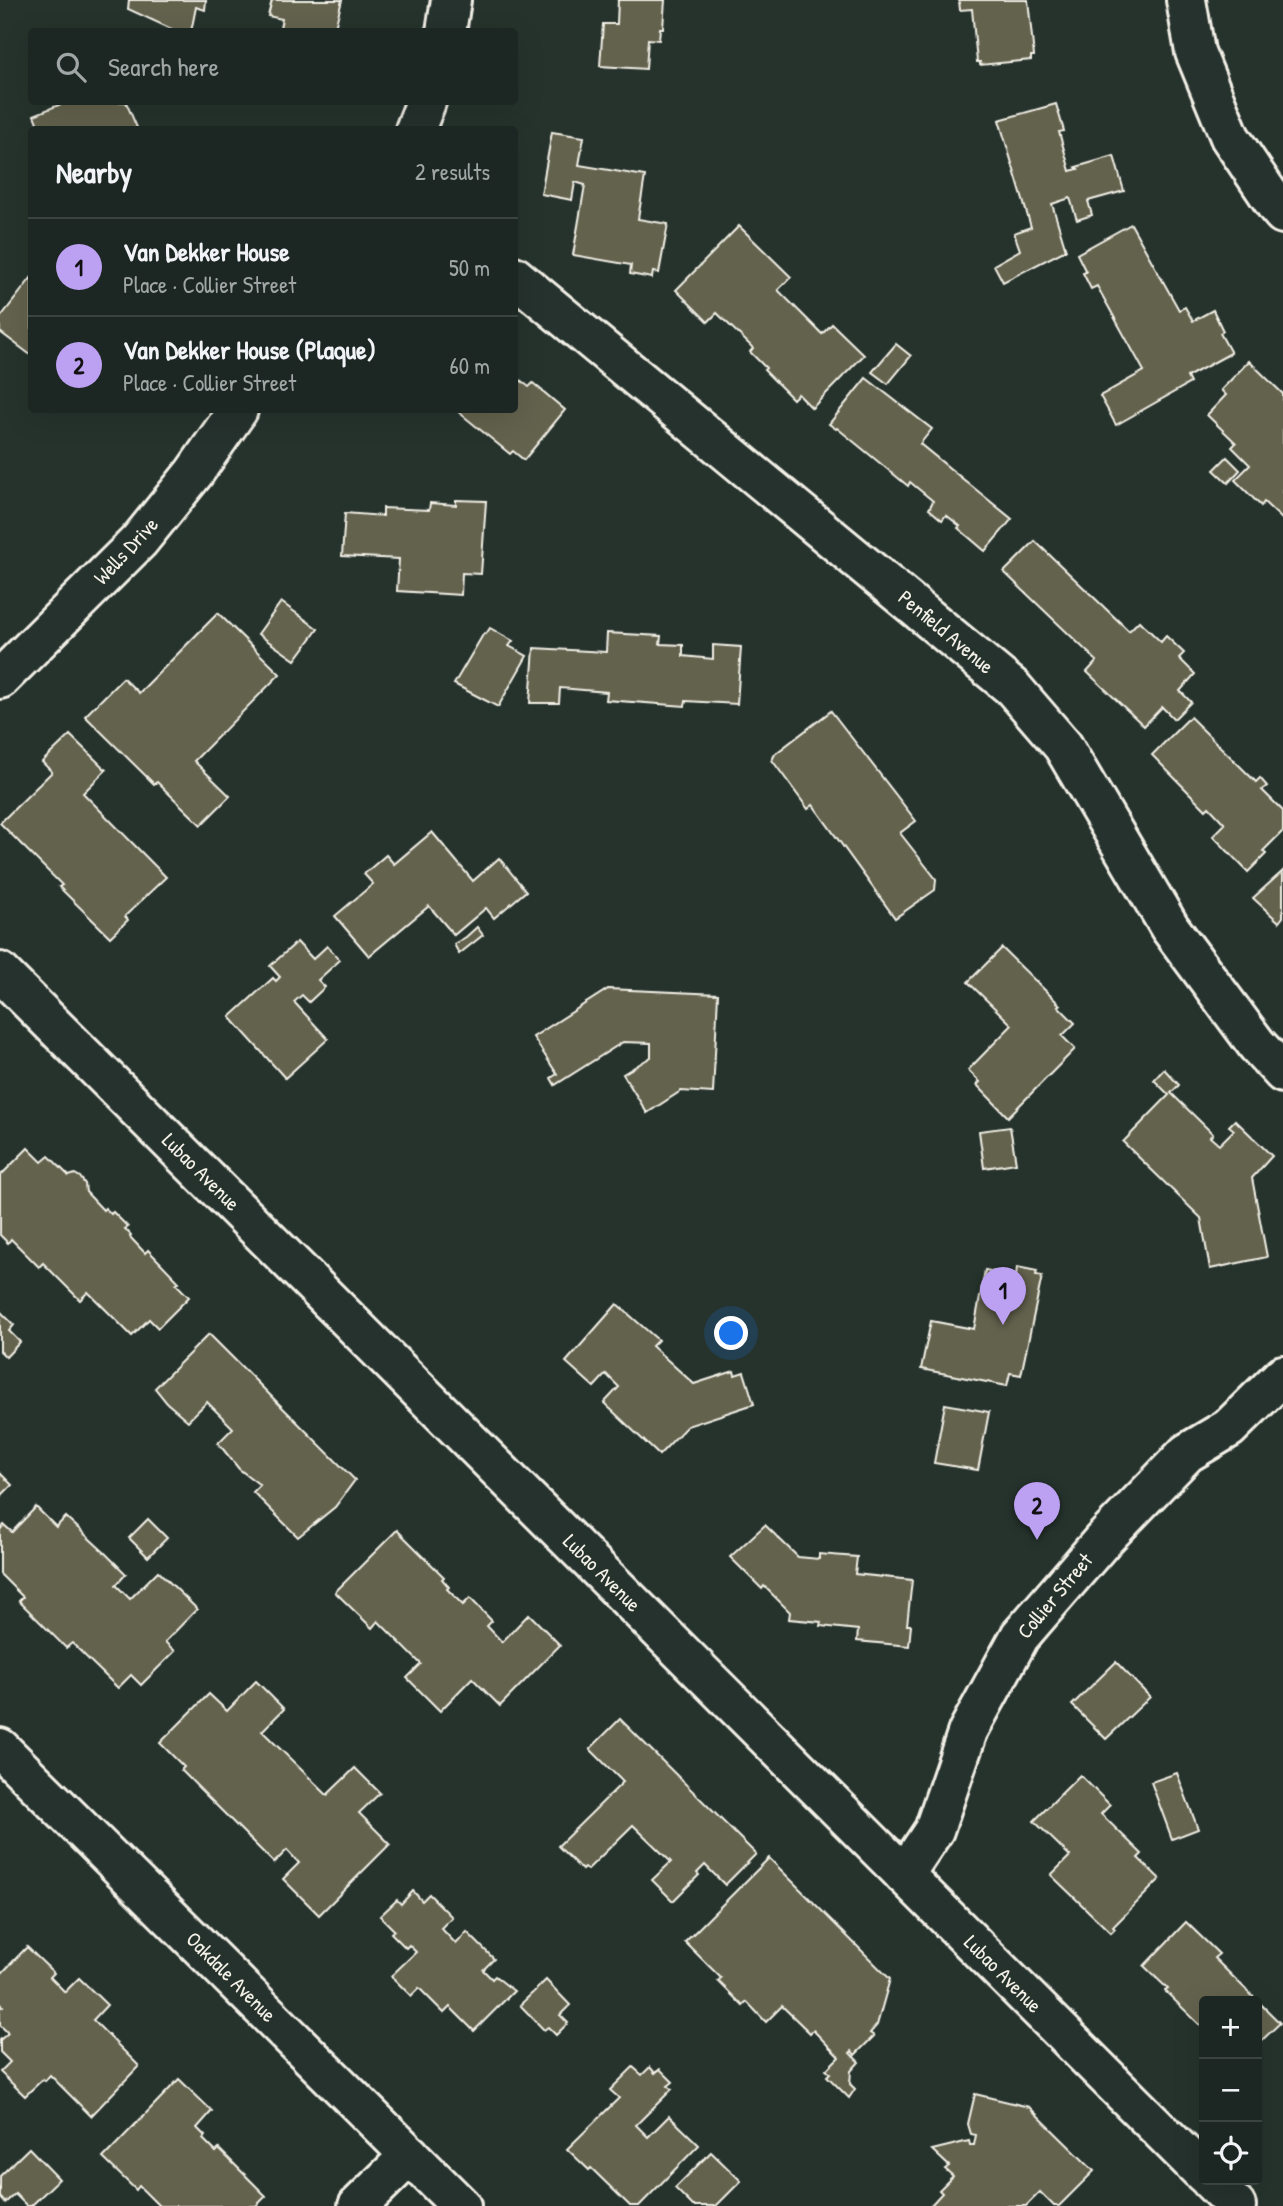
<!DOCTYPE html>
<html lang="en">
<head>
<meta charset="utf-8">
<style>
  body { margin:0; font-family:"Patrick Hand",sans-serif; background:#252e2a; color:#f1f3f6 }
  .controls { position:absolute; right:21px; bottom:21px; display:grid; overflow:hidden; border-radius:7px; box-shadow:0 7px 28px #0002 }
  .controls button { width:63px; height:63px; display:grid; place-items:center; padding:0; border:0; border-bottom:2px solid #3a4340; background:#1c2622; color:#f1f3f6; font:35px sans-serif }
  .you { position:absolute; left:732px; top:1334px; width:24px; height:24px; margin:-18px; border:5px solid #fff; border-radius:50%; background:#1a73e8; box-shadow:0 0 0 10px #1a73e833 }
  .badge { display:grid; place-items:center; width:46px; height:46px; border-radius:50%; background:#bca0f2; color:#111; font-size:23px; font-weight:700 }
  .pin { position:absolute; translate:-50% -58px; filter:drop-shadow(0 2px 4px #0008) }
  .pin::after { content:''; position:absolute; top:37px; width:24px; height:21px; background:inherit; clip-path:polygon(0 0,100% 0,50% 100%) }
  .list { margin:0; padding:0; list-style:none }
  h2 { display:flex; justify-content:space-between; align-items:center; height:91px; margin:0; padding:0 28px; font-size:30px }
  h2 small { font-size:23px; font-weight:400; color:#a0a5a5 }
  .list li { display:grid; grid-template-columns:46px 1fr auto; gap:21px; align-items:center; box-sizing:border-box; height:98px; padding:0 28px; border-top:2px solid #3a4340 }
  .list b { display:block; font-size:26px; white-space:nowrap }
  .list p { margin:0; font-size:23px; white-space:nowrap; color:#a0a5a5 }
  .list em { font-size:23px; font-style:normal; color:#a0a5a5 }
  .icon { flex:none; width:38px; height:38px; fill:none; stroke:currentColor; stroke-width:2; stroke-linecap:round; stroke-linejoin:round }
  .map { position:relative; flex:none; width:1283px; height:2206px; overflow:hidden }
  .search { position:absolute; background:#1c2622; box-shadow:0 7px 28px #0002; left:28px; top:28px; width:490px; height:77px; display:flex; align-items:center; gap:18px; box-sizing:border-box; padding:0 24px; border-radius:7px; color:#a0a5a5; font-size:26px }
  .panel { position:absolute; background:#1c2622; box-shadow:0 7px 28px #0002; left:28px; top:126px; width:490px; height:287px; border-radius:7px }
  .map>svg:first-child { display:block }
  .building { fill:#63624d; stroke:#f4f1e8; stroke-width:2 }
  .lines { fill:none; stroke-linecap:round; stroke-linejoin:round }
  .minor-casing { stroke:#f4f1e8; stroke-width:44 }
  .secondary-casing { stroke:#f4f1e8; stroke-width:44 }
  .minor { stroke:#26332d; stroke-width:38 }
  .secondary { stroke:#26332d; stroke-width:38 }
  .labels { text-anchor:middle; stroke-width:6; stroke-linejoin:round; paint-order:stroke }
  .street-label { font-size:21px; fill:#f4f1e8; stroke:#26332d }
</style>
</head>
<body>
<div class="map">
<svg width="1283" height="2206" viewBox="0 0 1283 2206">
  <rect width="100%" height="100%" fill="#26332d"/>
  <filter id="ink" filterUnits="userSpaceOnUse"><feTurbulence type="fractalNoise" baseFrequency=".0143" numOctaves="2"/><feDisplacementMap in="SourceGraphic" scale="14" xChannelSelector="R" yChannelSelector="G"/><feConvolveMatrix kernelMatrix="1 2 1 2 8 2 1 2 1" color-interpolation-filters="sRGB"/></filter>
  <g filter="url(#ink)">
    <g class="building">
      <polygon points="129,0 206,0 205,10 196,7 191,32 178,32 128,9"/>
      <polygon points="272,0 342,0 334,32 279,32 282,19 268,16"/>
      <polygon points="618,0 665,0 663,28 660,28 659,40 648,39 646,69 600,66 603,24 617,24"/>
      <polygon points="959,0 1028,0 1034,56 1031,56 1031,60 980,65 980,62 977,62 972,9 960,10"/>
      <polygon points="66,102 126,102 138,130 40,130 34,115"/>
      <polygon points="1056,104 1064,131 1059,132 1070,171 1078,169 1076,167 1114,156 1124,191 1088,201 1092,215 1077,220 1070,198 1052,204 1066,250 1003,282 994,265 1020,250 1014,233 1031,227 999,120"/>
      <polygon points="552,132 584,137 579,165 645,176 638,219 668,224 659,273 653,272 652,278 630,274 631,265 573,255 585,185 575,182 572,200 541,194"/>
      <polygon points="1131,224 1179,310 1185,307 1193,321 1213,310 1223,331 1220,333 1231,353 1187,377 1190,383 1116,425 1100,396 1144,371 1097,286 1091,289 1083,273 1086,272 1077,254"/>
      <polygon points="739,226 791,277 778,290 822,334 832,324 864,355 812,408 798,394 793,399 764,370 766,368 750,352 753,348 717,313 708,322 676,290"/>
      <polygon points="32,277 32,356 0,332 0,318"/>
      <polygon points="896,344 911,356 888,384 872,372"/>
      <polygon points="1249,361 1283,394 1283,520 1264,502 1261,506 1235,480 1250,465 1232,447 1236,443 1207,415 1226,395 1221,390"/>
      <polygon points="514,375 529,387 533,383 565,410 524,460 513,451 510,454 456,410 514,410"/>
      <polygon points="866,378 932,429 920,444 1012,519 985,551 958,528 960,526 946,515 942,520 929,509 933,501 910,482 908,486 837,428 836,429 829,424"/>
      <polygon points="1227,457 1240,470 1228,483 1214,470"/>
      <polygon points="456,500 486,501 481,574 462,573 461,595 397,591 399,559 342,556 345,513 383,516 383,508 429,510 430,503 456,505"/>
      <polygon points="1035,541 1129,631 1139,621 1161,642 1166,636 1184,653 1179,658 1195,674 1180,691 1191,702 1174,719 1162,707 1144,726 1087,672 1097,661 1004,572"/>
      <polygon points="281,602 318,629 295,660 258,634"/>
      <polygon points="218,613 280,674 194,761 230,796 201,825 157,782 154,784 85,716 123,678 139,693"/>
      <polygon points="490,628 513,641 509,646 527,656 498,707 454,684 484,633 486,634"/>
      <polygon points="607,633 661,636 660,644 683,645 683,656 713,659 713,645 741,647 737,704 686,701 685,706 606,700 607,692 560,688 559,703 530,703 534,648 606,652"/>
      <polygon points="831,711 916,821 900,833 936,879 935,890 895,918 813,805 808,809 772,760 775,754"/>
      <polygon points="1190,717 1256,782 1260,778 1267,786 1262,790 1283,811 1283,831 1263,851 1266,854 1248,872 1213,836 1225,824 1209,807 1206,810 1152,755"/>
      <polygon points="70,735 106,770 83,793 166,877 125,916 128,920 110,937 59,887 62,885 0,823 52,772 42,762"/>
      <polygon points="432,832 473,881 499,858 526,891 494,918 486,908 454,935 429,906 369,956 335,916 373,884 364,874 386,855 394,864"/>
      <polygon points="1283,871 1283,917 1279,922 1253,898"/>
      <polygon points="477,927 483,935 459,954 454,944 466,937"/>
      <polygon points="297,942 313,959 327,946 340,960 318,980 325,987 309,1002 302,995 294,1002 328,1039 285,1078 230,1017 273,978 276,981 280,977 270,966"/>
      <polygon points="1002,948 1060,1005 1058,1006 1075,1023 1062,1036 1075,1049 1008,1117 977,1085 980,1082 968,1070 1012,1025 968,982"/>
      <polygon points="608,989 718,994 713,1093 681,1091 647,1113 623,1074 651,1057 651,1043 623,1042 555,1085 551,1078 557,1074 533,1037"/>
      <polygon points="1164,1069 1179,1085 1171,1093 1213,1134 1210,1137 1219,1145 1234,1130 1229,1126 1235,1120 1272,1156 1252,1178 1267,1257 1210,1269 1201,1218 1123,1142 1169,1095 1154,1080"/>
      <polygon points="1010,1127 1016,1163 984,1168 979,1131"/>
      <polygon points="28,1148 42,1162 49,1156 69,1176 75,1174 80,1177 85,1184 86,1192 103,1210 105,1208 111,1214 113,1212 128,1227 125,1229 131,1235 130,1237 145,1253 148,1250 179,1282 176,1284 189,1297 158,1328 149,1319 132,1336 88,1292 80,1300 43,1263 39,1267 11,1239 8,1243 0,1235 0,1176"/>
      <polygon points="1017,1267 1037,1271 1036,1275 1042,1276 1021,1375 1010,1373 1007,1386 921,1369 931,1321 974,1329 985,1270 1016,1276"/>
      <polygon points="617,1304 658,1340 652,1346 694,1384 734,1371 735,1375 744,1372 754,1404 687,1426 659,1455 604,1403 619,1387 606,1374 594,1387 566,1362"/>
      <polygon points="0,1311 14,1325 9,1331 20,1342 6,1357 0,1351"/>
      <polygon points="209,1334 355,1480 335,1507 298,1537 253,1492 260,1485 239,1469 218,1443 233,1428 207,1402 188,1421 167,1403 155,1388"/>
      <polygon points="945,1404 989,1412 978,1470 934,1463"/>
      <polygon points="0,1473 12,1485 0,1497"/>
      <polygon points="36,1507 56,1527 66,1517 104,1552 126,1574 116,1585 130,1599 158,1571 197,1609 165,1642 175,1651 141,1685 131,1675 118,1688 72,1643 66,1648 19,1601 23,1597 0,1574 0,1530 4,1525 12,1532"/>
      <polygon points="148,1519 167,1538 148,1557 129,1538"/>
      <polygon points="765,1525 798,1557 819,1559 819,1554 857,1557 855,1574 912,1580 907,1625 911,1625 909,1646 857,1641 858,1630 820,1626 821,1622 789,1619 790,1612 764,1586 762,1589 730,1557"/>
      <polygon points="397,1530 444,1577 442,1579 449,1587 447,1589 463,1605 470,1598 492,1621 487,1626 502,1642 529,1614 560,1645 500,1706 472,1678 440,1711 407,1678 421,1664 378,1621 372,1628 335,1592"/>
      <polygon points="1116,1662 1150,1697 1106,1739 1072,1705"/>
      <polygon points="256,1681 284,1709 262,1731 327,1795 355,1768 380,1793 359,1813 390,1844 319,1915 283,1879 299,1863 287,1850 274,1863 181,1770 184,1767 160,1743 209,1694 227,1711"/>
      <polygon points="620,1719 756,1854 725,1885 705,1865 697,1873 699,1875 673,1901 652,1880 671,1862 633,1825 587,1870 584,1868 582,1870 558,1846 623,1782 590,1749"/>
      <polygon points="1177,1773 1198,1829 1172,1839 1151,1782"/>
      <polygon points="1080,1775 1110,1805 1101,1814 1142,1854 1138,1858 1160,1879 1113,1927 1115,1929 1111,1933 1051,1875 1070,1856 1034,1821"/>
      <polygon points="769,1858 890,1979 877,2025 870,2033 874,2036 855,2055 852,2051 850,2053 859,2062 851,2071 850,2084 855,2089 849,2098 827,2076 830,2073 826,2070 839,2057 813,2030 810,2033 782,2006 766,2022 747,2002 743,2006 718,1981 721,1978 685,1942"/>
      <polygon points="413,1891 422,1901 429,1894 452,1917 441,1928 456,1944 467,1932 494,1959 483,1970 492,1979 495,1976 514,1991 474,2031 450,2007 444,2013 419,1988 411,1996 391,1976 416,1952 409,1945 406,1948 391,1933 394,1930 380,1916 397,1900 401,1904"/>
      <polygon points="1186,1922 1219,1954 1214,1958 1280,2023 1257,2045 1257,2001 1204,2001 1204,2025 1203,2023 1201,2026 1165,1991 1168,1989 1144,1966"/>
      <polygon points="27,1947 54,1973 50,1977 65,1992 79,1978 107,2005 93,2020 139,2066 91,2116 50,2075 45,2081 43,2079 25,2096 0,2072 10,2062 0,2052 0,2040 8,2033 0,2025 0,2009 3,2006 0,2003 0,1975"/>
      <polygon points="546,1980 570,2005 560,2015 568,2023 556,2035 548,2027 544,2030 520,2005"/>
      <polygon points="633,2067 642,2075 650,2067 655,2073 660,2069 673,2082 668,2086 672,2089 636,2125 648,2137 669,2116 699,2145 639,2206 630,2206 591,2168 589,2170 567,2149 619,2098 610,2090"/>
      <polygon points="179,2079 212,2111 197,2128 205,2136 203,2139 216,2152 219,2149 266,2196 256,2206 159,2206 139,2186 136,2190 103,2158"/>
      <polygon points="975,2094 1029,2107 1094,2171 1059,2206 1054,2206 1040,2192 1026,2206 930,2206 942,2193 939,2190 953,2176 945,2169 949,2166 932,2150 969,2141 970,2145 974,2145 976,2135 971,2134 968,2124"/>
      <polygon points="29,2148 59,2179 31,2206 27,2206 15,2194 5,2203 0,2197 0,2176"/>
      <polygon points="711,2152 741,2181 716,2206 693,2206 675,2188"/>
    </g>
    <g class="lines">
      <g class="minor-casing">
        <g id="minor">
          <polyline points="1186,0 1195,52 1230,137 1277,207 1283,214"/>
          <polyline points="514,276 1013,688 1063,746 1170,928 1257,1045 1283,1073"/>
          <polyline points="0,972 1204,2174"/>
          <polyline points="0,1748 461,2206"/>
          <polyline points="904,1875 934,1830 968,1731 1020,1636 1103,1540 1187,1453 1229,1428 1283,1375"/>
          <polyline points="1210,2180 1236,2206"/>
          <polyline points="358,2206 410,2155"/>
        </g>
      </g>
      <g class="secondary-casing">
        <g id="secondary">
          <polyline points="446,32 451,0"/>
          <polyline points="415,130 426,102"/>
          <polyline points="0,679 139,541 194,473 238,410"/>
        </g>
      </g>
      <use href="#minor" class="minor"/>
      <use href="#secondary" class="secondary"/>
    </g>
  </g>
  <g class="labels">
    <g class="street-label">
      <text transform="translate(126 551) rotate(-47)" y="7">Wells Drive</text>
      <text transform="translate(946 632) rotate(40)" y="7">Penfield Avenue</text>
      <text transform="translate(201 1172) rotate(45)" y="7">Lubao Avenue</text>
      <text transform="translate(602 1573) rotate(45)" y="7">Lubao Avenue</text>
      <text transform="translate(1055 1596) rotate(-50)" y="7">Collier Street</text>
      <text transform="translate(1003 1974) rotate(45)" y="7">Lubao Avenue</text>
      <text transform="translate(231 1977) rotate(45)" y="7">Oakdale Avenue</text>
    </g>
  </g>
</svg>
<div class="controls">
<button>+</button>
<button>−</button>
<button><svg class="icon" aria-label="locate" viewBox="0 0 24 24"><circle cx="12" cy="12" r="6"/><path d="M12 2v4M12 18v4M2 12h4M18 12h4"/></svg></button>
</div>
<div class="you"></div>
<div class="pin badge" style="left:1003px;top:1325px">1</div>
<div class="pin badge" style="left:1037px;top:1540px">2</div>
<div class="search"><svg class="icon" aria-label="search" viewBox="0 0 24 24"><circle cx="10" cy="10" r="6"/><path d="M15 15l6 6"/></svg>Search here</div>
<section class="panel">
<h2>Nearby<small>2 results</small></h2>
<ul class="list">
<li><span class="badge">1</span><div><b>Van Dekker House</b><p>Place · Collier Street</p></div><em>50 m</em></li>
<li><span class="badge">2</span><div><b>Van Dekker House (Plaque)</b><p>Place · Collier Street</p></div><em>60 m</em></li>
</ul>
</section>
</div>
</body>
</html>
